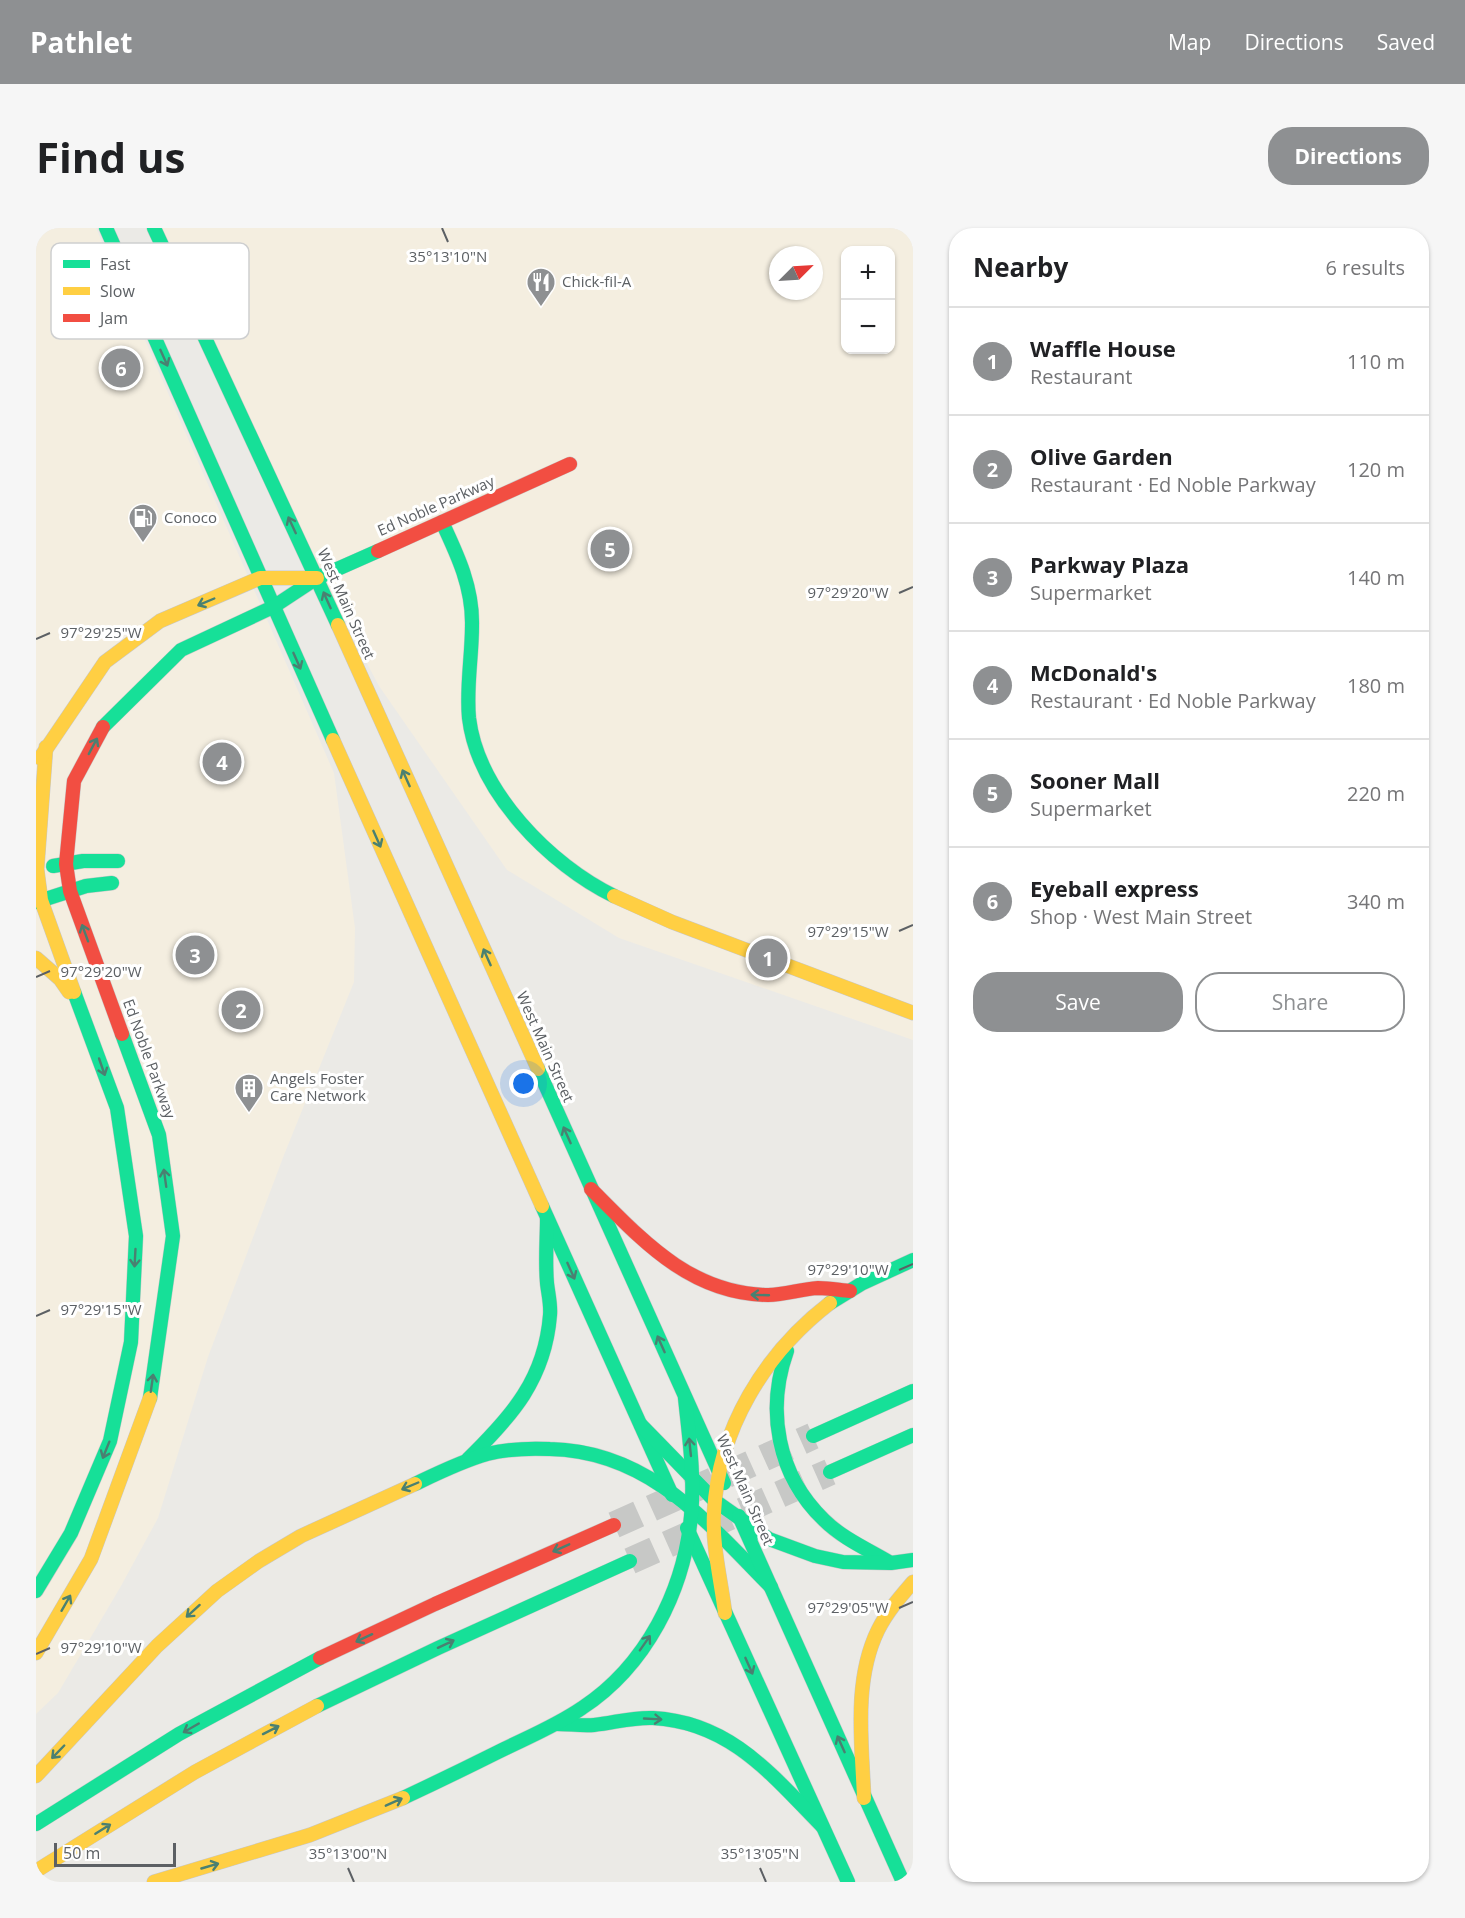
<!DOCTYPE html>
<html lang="en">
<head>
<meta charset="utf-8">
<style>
  body { margin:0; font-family:"Open Sans",sans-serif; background:#f6f6f6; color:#202124 }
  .controls { position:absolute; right:18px; top:18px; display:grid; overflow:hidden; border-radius:12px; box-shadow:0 2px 4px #0004 }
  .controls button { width:54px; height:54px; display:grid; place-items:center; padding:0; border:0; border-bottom:2px solid #e0e0e0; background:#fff; color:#202124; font:30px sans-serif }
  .compass { position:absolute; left:733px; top:18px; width:54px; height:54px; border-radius:50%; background:#fff; box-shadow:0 2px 4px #0004; rotate:66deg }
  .scale { position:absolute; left:18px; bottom:15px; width:122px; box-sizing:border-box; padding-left:6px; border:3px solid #5c6064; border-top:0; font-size:16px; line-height:21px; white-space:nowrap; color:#5c6064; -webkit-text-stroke:4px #fff; paint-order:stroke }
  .you { position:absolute; left:488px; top:856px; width:21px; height:21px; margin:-15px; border:4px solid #fff; border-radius:50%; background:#1a73e8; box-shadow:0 0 0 9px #1a73e833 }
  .badge { display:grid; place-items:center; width:39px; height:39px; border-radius:50%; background:#8e9092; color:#fff; font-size:20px; font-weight:700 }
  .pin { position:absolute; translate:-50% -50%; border:3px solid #fff; box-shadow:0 2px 6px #0006 }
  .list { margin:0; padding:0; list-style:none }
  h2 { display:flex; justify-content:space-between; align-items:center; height:78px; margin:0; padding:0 24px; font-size:26px }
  h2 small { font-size:20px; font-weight:400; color:#757577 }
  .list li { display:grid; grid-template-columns:39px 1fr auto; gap:18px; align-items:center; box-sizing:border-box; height:108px; padding:0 24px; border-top:2px solid #e0e0e0 }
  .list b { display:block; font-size:22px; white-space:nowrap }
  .list p { margin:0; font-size:20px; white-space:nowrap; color:#757577 }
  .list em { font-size:20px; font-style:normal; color:#757577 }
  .actions { display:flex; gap:12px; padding:18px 24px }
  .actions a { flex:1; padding:14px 0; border:2px solid #8e9092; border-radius:24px; text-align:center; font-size:21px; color:#8e9092 }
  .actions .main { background:#8e9092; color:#fff }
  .map { position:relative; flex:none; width:877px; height:1654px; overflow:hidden; border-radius:24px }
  header { display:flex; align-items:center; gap:36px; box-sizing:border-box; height:84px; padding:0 30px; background:#8e9092; color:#fff }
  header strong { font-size:28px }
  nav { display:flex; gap:33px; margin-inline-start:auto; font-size:21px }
  .intro { display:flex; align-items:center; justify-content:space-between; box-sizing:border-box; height:144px; padding:0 36px }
  h1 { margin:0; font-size:42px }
  .button { padding:15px 27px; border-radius:24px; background:#8e9092; color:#fff; font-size:21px; font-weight:700 }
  main { display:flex; gap:36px; padding:0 36px }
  aside { flex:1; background:#fff; border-radius:24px; box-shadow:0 2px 4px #0004 }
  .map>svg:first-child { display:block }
  .commercial { fill:#f4eee0; fill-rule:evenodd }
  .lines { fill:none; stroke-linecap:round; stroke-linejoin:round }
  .highway-tunnel { stroke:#c7c8c6; stroke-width:27; stroke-dasharray:27 14; stroke-linecap:butt }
  .fast-casing { stroke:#c7c7c7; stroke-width:15 }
  .slow-casing { stroke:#c7c7c7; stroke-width:15 }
  .jam-casing { stroke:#c7c7c7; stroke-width:15 }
  .fast { stroke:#16e098; stroke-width:14 }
  .slow { stroke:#ffcf43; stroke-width:14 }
  .jam { stroke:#f24e42; stroke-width:14 }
  .oneway { stroke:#4a8071 }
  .ticks { fill:none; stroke:#5c6064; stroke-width:2 }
  .labels { text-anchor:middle; stroke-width:6; stroke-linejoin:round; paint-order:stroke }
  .poi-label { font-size:15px; fill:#5c6064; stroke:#fff; text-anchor:start }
  .street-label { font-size:15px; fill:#5c6064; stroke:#fff }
  .key { fill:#fff; stroke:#cecfd0; stroke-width:1.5 }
  .key-label { font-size:16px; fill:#5c6064 }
  .ticks-label { font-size:15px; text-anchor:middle; fill:#5c6064; stroke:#fff; stroke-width:6; stroke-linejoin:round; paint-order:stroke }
</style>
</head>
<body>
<header>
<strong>Pathlet</strong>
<nav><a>Map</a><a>Directions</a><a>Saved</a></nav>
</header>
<div class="intro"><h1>Find us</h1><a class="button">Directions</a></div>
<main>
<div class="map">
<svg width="877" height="1654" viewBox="0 0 877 1654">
  <rect width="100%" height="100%" fill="#ebeae6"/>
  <g class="commercial">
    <polygon points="0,0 60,0 298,545 319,700 318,754 248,927 172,1129 122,1290 85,1358 22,1465 0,1486"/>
    <path d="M121,0H877V812L583,710L471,642L343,458L198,185ZM810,22H854V122H810ZM742,27H778V63H742Z"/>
  </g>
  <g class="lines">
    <g class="highway-tunnel">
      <polyline points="578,1297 777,1208"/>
      <polyline points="594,1333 794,1244"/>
    </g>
    <g class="fast-casing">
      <g id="fast">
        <polyline points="70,0 297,512"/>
        <polyline points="118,0 302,397"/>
        <path d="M406,294C422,328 437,360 436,398C436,429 430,459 433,490C442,564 514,637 578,668"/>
        <polyline points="67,499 145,422 237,379 281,350 342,323"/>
        <polyline points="17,638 47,633 82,633"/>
        <polyline points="0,674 50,658 76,655"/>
        <polyline points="86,806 123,907 137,1008 114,1170"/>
        <polyline points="502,841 688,1255"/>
        <polyline points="506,978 636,1267"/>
        <polyline points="794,1075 825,1056 877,1032"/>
        <path d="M751,1123C730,1182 741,1247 788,1292C806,1310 831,1321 853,1334"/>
        <polyline points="605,1197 679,1273 733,1311 779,1328 807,1334 855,1335 877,1332"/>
        <polyline points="777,1208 877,1163"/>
        <path d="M432,1231C476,1188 509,1151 514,1087C515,1076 512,1065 511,1055C509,1033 511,1011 511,990"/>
        <polyline points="794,1244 877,1207"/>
        <path d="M379,1256C402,1245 426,1233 451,1226C471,1221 493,1220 514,1221C613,1223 671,1294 735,1359"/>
        <polyline points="703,1288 867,1654"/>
        <polyline points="651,1300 812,1654"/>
        <polyline points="0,1363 35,1305 74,1213 95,1114 100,1008 81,880 38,764"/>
        <polyline points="281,1478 402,1420 594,1333"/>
        <path d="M521,1496C533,1496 546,1498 558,1497C578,1495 596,1489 617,1490C694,1494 736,1547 786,1598"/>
        <path d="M367,1570C399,1555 430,1540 462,1524C490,1510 520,1498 546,1480C610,1438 648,1363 655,1288C659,1249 653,1209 649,1170"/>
        <polyline points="0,1596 143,1506 284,1430"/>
      </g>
    </g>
    <g class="slow-casing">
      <g id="slow">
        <polyline points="302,397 502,841"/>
        <polyline points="297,512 506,978"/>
        <polyline points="10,519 1,641 5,672 38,764"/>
        <polyline points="4,530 69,434 124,393 224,350 281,350"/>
        <polyline points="578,668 636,694 877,785"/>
        <polyline points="0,730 24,751 33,764"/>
        <path d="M689,1385C685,1352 676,1318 678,1285C682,1201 729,1125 794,1075"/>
        <polyline points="0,1425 55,1331 114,1170"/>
        <polyline points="0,1548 121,1418 181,1363 223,1333 265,1308 379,1256"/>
        <path d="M828,1570C826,1516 817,1453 842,1402C851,1384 864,1369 877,1354"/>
        <polyline points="0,1643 159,1544 281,1478"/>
        <polyline points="118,1654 274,1607 367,1570"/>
      </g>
    </g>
    <g class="jam-casing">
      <g id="jam">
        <polyline points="342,323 534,236"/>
        <polyline points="67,499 38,553 30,636 34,663 86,806"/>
        <path d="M555,961C606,1012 654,1066 732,1067C749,1067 765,1061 782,1060C793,1060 803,1062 814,1063"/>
        <polyline points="284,1430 399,1376 578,1297"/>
      </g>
    </g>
    <use href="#fast" class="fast"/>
    <use href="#slow" class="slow"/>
    <use href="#jam" class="jam"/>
  </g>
  <defs><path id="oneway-shaft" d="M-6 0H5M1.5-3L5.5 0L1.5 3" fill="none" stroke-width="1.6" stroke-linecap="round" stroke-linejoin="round" transform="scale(1.5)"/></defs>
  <g class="oneway">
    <use href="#oneway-shaft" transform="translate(128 130) rotate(66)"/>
    <use href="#oneway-shaft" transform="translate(256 297) rotate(-115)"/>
    <use href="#oneway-shaft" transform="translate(291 372) rotate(-114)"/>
    <use href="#oneway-shaft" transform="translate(170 374) rotate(157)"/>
    <use href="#oneway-shaft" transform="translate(261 433) rotate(66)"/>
    <use href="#oneway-shaft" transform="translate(57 518) rotate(-62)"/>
    <use href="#oneway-shaft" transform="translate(370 550) rotate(-114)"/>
    <use href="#oneway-shaft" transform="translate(341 611) rotate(66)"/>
    <use href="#oneway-shaft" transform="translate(49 705) rotate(-110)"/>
    <use href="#oneway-shaft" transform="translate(451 729) rotate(-114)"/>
    <use href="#oneway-shaft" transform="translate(66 839) rotate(71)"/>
    <use href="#oneway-shaft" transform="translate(531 907) rotate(-114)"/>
    <use href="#oneway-shaft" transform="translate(129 950) rotate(-98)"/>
    <use href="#oneway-shaft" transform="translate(99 1030) rotate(93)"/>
    <use href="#oneway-shaft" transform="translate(535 1043) rotate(66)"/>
    <use href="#oneway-shaft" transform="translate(724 1067) rotate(-178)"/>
    <use href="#oneway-shaft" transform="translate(625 1116) rotate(-114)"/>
    <use href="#oneway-shaft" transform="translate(116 1155) rotate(-82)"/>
    <use href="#oneway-shaft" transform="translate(654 1219) rotate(-96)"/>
    <use href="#oneway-shaft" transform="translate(70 1222) rotate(112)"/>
    <use href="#oneway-shaft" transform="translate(374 1258) rotate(157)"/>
    <use href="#oneway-shaft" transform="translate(525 1320) rotate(156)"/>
    <use href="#oneway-shaft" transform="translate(30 1375) rotate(-60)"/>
    <use href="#oneway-shaft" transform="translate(157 1383) rotate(138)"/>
    <use href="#oneway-shaft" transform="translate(328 1410) rotate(155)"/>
    <use href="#oneway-shaft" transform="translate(609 1415) rotate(-55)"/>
    <use href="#oneway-shaft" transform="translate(410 1416) rotate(-25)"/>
    <use href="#oneway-shaft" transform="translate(713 1438) rotate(66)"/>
    <use href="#oneway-shaft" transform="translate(617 1491) rotate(3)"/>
    <use href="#oneway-shaft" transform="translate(155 1500) rotate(150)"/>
    <use href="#oneway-shaft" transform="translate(235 1502) rotate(-27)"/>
    <use href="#oneway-shaft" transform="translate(805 1516) rotate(-114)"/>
    <use href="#oneway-shaft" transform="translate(22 1524) rotate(134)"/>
    <use href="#oneway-shaft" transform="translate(358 1574) rotate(-24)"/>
    <use href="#oneway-shaft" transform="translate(67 1601) rotate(-32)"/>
    <use href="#oneway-shaft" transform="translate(174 1638) rotate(-16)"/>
  </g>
  <path class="ticks" d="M406,0L412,14M863,365L877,359M0,411L14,405M863,703L877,697M0,749L14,743M863,1042L877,1036M0,1088L14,1082M863,1380L877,1374M0,1426L14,1420M312,1640L318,1654M724,1640L730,1654"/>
  <defs>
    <g id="restaurant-pin" transform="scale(1.5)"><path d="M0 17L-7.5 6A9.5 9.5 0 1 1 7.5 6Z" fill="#8e9092" stroke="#fff"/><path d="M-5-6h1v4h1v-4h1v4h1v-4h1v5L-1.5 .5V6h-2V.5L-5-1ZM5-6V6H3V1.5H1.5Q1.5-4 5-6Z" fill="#fff"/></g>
    <g id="fuel-pin" transform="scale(1.5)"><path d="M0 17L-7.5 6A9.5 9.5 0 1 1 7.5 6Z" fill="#8e9092" stroke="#fff"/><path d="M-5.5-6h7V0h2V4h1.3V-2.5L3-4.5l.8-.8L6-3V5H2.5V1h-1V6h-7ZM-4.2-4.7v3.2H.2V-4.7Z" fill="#fff"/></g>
    <g id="building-pin" transform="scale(1.5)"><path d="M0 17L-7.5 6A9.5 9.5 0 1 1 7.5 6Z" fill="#8e9092" stroke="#fff"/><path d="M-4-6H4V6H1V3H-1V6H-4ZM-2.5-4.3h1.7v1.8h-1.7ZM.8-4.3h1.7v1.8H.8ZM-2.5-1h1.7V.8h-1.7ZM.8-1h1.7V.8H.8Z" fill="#fff"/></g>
  </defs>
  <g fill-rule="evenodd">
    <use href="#restaurant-pin" x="505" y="54"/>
    <use href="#fuel-pin" x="107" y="290"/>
    <use href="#building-pin" x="213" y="860"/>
  </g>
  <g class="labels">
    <g class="poi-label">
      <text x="526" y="59">Chick-fil-A</text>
      <text x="128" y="295">Conoco</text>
      <text x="234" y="856">Angels Foster<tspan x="234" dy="17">Care Network</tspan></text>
    </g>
    <g class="street-label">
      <text transform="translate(400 278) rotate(-24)" y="5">Ed Noble Parkway</text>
      <text transform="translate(310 376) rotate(66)" y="5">West Main Street</text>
      <text transform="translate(509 819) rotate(66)" y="5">West Main Street</text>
      <text transform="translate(113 831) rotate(70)" y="5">Ed Noble Parkway</text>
      <text transform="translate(709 1262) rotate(66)" y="5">West Main Street</text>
    </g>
  </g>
  <rect x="15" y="15" width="198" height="96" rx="9" class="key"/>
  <rect x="27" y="32" width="27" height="8" fill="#16e098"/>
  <rect x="27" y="59" width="27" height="8" fill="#ffcf43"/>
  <rect x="27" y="86" width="27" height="8" fill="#f24e42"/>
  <g class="key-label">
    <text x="64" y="42">Fast</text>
    <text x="64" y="69">Slow</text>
    <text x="64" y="96">Jam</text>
  </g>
  <g class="ticks-label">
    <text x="412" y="34">35°13'10"N</text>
    <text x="812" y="370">97°29'20"W</text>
    <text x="65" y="410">97°29'25"W</text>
    <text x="812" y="709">97°29'15"W</text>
    <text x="65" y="749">97°29'20"W</text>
    <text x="812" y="1047">97°29'10"W</text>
    <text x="65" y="1087">97°29'15"W</text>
    <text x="812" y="1385">97°29'05"W</text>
    <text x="65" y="1425">97°29'10"W</text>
    <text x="312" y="1631">35°13'00"N</text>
    <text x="724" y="1631">35°13'05"N</text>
  </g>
</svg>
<div class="controls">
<button>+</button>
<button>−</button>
</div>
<svg class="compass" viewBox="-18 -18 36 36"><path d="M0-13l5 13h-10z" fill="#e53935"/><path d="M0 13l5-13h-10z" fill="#757577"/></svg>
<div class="scale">50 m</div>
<div class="you"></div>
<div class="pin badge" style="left:732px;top:730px">1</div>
<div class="pin badge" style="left:205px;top:782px">2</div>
<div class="pin badge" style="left:159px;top:727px">3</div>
<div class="pin badge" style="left:186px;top:534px">4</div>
<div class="pin badge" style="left:574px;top:321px">5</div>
<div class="pin badge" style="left:85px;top:140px">6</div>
</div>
<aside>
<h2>Nearby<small>6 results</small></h2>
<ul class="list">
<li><span class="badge">1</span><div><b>Waffle House</b><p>Restaurant</p></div><em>110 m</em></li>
<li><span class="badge">2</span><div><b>Olive Garden</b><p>Restaurant · Ed Noble Parkway</p></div><em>120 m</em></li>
<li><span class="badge">3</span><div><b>Parkway Plaza</b><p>Supermarket</p></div><em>140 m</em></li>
<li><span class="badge">4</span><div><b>McDonald's</b><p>Restaurant · Ed Noble Parkway</p></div><em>180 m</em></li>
<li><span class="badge">5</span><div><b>Sooner Mall</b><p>Supermarket</p></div><em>220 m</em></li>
<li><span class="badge">6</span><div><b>Eyeball express</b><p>Shop · West Main Street</p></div><em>340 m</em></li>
</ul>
<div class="actions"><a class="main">Save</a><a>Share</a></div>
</aside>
</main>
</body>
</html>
